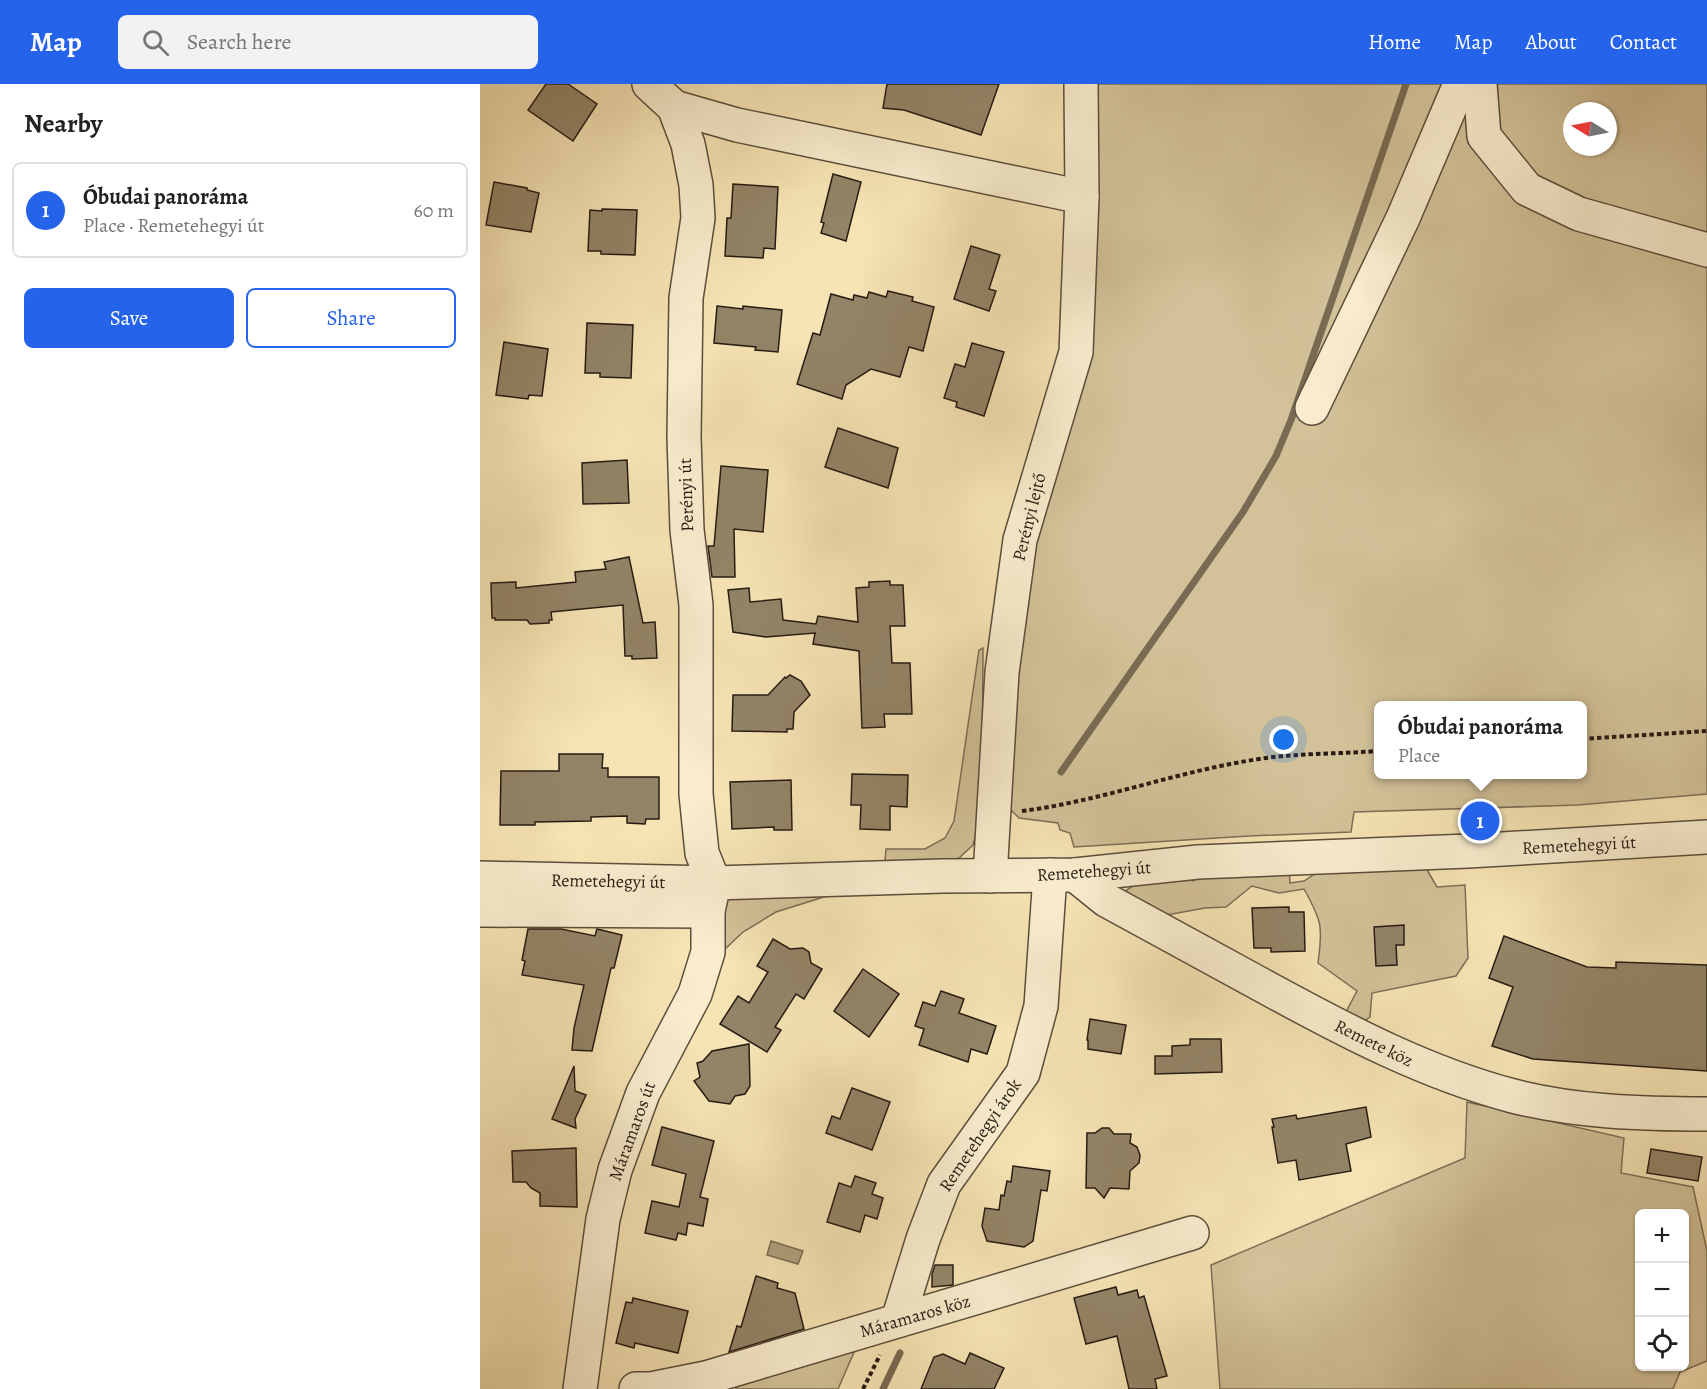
<!DOCTYPE html>
<html lang="en">
<head>
<meta charset="utf-8">
<style>
  body { margin:0; font-family:Alegreya,serif; background:#f2f2f2; color:#222 }
  .controls { position:absolute; right:18px; bottom:18px; display:grid; overflow:hidden; border-radius:9px; box-shadow:0 2px 4px #0004 }
  .controls button { width:54px; height:54px; display:grid; place-items:center; padding:0; border:0; border-bottom:2px solid #e0e0e0; background:#fff; color:#222; font:30px sans-serif }
  .compass { position:absolute; left:1083px; top:18px; width:54px; height:54px; border-radius:50%; background:#fff; box-shadow:0 2px 4px #0004; rotate:280deg }
  .you { position:absolute; left:804px; top:656px; width:21px; height:21px; margin:-15px; border:4px solid #fff; border-radius:50%; background:#1a73e8; box-shadow:0 0 0 9px #1a73e833 }
  .badge { display:grid; place-items:center; width:39px; height:39px; border-radius:50%; background:#2563eb; color:#fff; font-size:20px; font-weight:700 }
  .pin { position:absolute; translate:-50% -50%; border:3px solid #fff; box-shadow:0 2px 6px #0006 }
  .popup { position:absolute; left:894px; top:617px; width:213px; height:78px; box-sizing:border-box; display:grid; place-content:center; border-radius:9px; background:#fff; filter:drop-shadow(0 2px 4px #0005); font-size:20px; white-space:nowrap; color:#767676 }
  .popup b { font-size:22px; color:#222 }
  .popup::after { content:''; position:absolute; left:50%; top:100%; margin-left:-12px; border:12px solid transparent; border-top-color:#fff }
  .list { margin:0; padding:0; list-style:none }
  h2 { display:flex; justify-content:space-between; align-items:center; height:78px; margin:0; padding:0 24px; font-size:26px }
  h2 small { font-size:20px; font-weight:400; color:#767676 }
  .list li { display:grid; grid-template-columns:39px 1fr auto; gap:18px; align-items:center; box-sizing:border-box; height:96px; margin:0 12px 12px; padding:0 12px; border:2px solid #e0e0e0; border-radius:9px }
  .list b { display:block; font-size:22px; white-space:nowrap }
  .list p { margin:0; font-size:20px; white-space:nowrap; color:#767676 }
  .list em { font-size:20px; font-style:normal; color:#767676 }
  .actions { display:flex; gap:12px; padding:18px 24px }
  .actions a { flex:1; padding:14px 0; border:2px solid #2563eb; border-radius:9px; text-align:center; font-size:21px; color:#2563eb }
  .actions .main { background:#2563eb; color:#fff }
  .icon { flex:none; width:33px; height:33px; fill:none; stroke:currentColor; stroke-width:2; stroke-linecap:round; stroke-linejoin:round }
  .map { position:relative; flex:none; width:1227px; height:1305px; overflow:hidden }
  header { display:flex; align-items:center; gap:36px; box-sizing:border-box; height:84px; padding:0 30px; background:#2563eb; color:#fff }
  header strong { font-size:28px }
  nav { display:flex; gap:33px; margin-inline-start:auto; font-size:21px }
  .search { width:420px; height:54px; background:#f2f2f2; display:flex; align-items:center; gap:15px; box-sizing:border-box; padding:0 21px; border-radius:9px; color:#767676; font-size:22px }
  main { display:flex }
  aside { flex:1; background:#fff }
  .map>svg:first-child { display:block }
  .green { fill:#d3c299; stroke:#7d6e56; stroke-width:1.5; fill-rule:evenodd }
  .water { fill:#b0a07d; stroke:#796b53; stroke-width:1.5 }
  .lines { fill:none; stroke-linecap:round; stroke-linejoin:round }
  .stream { stroke:#796b53; stroke-width:7 }
  .building { fill:#938467; stroke:#271b13; stroke-width:1.5 }
  .minor-casing { stroke:#5b4d3b; stroke-width:36 }
  .path { stroke:#271b13; stroke-width:4; stroke-dasharray:4.5 3; stroke-linecap:butt }
  .minor { stroke:#f9edce; stroke-width:33 }
  .labels { text-anchor:middle; stroke-width:6; stroke-linejoin:round; paint-order:stroke }
  .street-label { font-size:18px; fill:#271b13; stroke:#f9edce }
</style>
</head>
<body>
<header>
<strong>Map</strong>
<div class="search"><svg class="icon" aria-label="search" viewBox="0 0 24 24"><circle cx="10" cy="10" r="6"/><path d="M15 15l6 6"/></svg>Search here</div>
<nav><a>Home</a><a>Map</a><a>About</a><a>Contact</a></nav>
</header>
<main>
<aside>
<h2>Nearby<small></small></h2>
<ul class="list">
<li><span class="badge">1</span><div><b>Óbudai panoráma</b><p>Place · Remetehegyi út</p></div><em>60 m</em></li>
</ul>
<div class="actions"><a class="main">Save</a><a>Share</a></div>
</aside>
<div class="map">
<svg width="1227" height="1305" viewBox="0 0 1227 1305">
  <rect width="100%" height="100%" fill="#f6e4b4"/>
  <filter id="stains"><feTurbulence type="fractalNoise" baseFrequency=".00333" numOctaves="4"/><feColorMatrix values="0 0 0 0 .2 0 0 0 0 .09 0 0 0 0 .02 0 0 0 .5 -.17"/></filter>
  <radialGradient id="worn" r=".72"><stop offset=".6" stop-color="#630" stop-opacity="0"/><stop offset="1" stop-color="#630" stop-opacity=".3"/></radialGradient>
  <g class="green">
    <path d="M612,0H1227V710L1098,721L874,728L871,748L769,752L594,763L590,749L580,746L578,739L539,734L523,718L537,566L558,442L610,270L614,239ZM1092,27H1128V63H1092ZM898,622H1102V690H898Z"/>
    <polygon points="503,564 502,727 493,761 479,774 469,777 405,777 406,765 445,765 465,754 474,737 499,566"/>
    <path d="M943,779L957,803L985,801L988,874L976,892L892,909L890,933L884,937L866,928L877,907L838,879C843,843 842,837 824,805L799,809L772,802L746,823L725,824L681,832L642,809L656,800L700,790L713,797L727,789L765,786L778,793L784,785H809L810,799L824,797L839,787H913L918,780Z"/>
    <polygon points="363,807 296,828 263,848 244,866 242,820 256,808"/>
    <path d="M987,1018L1144,1054L1141,1089L1213,1103L1227,1167V1277L1200,1288L1193,1305H740L731,1181L985,1074ZM1160,1130H1204V1282H1160Z"/>
    <polygon points="375,1266 358,1305 256,1305 256,1303"/>
  </g>
  <polygon class="water" points="291,1157 323,1167 318,1180 287,1171"/>
  <g class="lines">
    <g class="stream">
      <polyline points="581,688 763,428 796,372 811,336 926,0"/>
      <polyline points="403,1305 420,1269"/>
    </g>
  </g>
  <g class="building">
    <polygon points="66,0 88,0 117,20 93,57 48,26"/>
    <polygon points="407,0 519,0 501,51 424,26 403,24"/>
    <polygon points="353,90 381,98 366,157 341,149 344,139 341,138"/>
    <polygon points="14,98 47,104 47,106 59,109 51,148 6,141"/>
    <polygon points="253,100 298,103 295,165 284,164 283,174 245,172 247,134 251,134"/>
    <polygon points="122,125 157,126 155,171 121,170 121,167 108,167 110,126 122,127"/>
    <polygon points="491,162 520,171 509,205 516,207 509,227 474,215"/>
    <polygon points="408,207 433,213 432,217 454,223 443,267 429,263 420,293 391,285 366,301 362,315 317,300 333,249 340,251 351,210 373,216 374,211 387,214 389,208 406,213"/>
    <polygon points="237,222 263,225 263,222 302,226 298,268 275,266 276,263 234,259"/>
    <polygon points="107,239 153,241 151,294 120,293 120,289 105,289"/>
    <polygon points="24,258 68,265 62,312 49,311 48,315 16,311"/>
    <polygon points="492,259 524,268 504,332 476,323 477,318 464,314 475,280 485,283"/>
    <polygon points="358,344 418,364 408,404 345,383"/>
    <polygon points="147,376 149,419 103,420 102,379"/>
    <polygon points="241,382 288,386 283,448 254,445 255,493 232,493 228,462 234,462"/>
    <polygon points="149,473 163,539 175,538 177,574 152,575 152,572 145,572 143,521 71,528 72,536 69,536 69,539 50,540 47,536 15,536 15,534 12,534 11,499 36,498 36,504 96,498 95,488 126,485 124,478"/>
    <polygon points="410,497 410,501 423,501 425,542 410,542 412,579 430,579 432,630 404,630 405,643 382,644 379,567 333,560 335,549 286,553 253,548 248,506 269,504 270,518 301,515 303,536 336,540 338,532 378,538 376,504 389,503 389,498"/>
    <polygon points="310,591 321,597 330,611 314,628 313,645 307,645 307,648 252,647 253,611 288,611 305,593 306,594"/>
    <polygon points="79,670 123,670 122,684 128,684 128,693 179,693 179,735 166,735 165,740 147,739 147,732 111,733 111,737 55,738 55,741 20,741 21,687 79,687"/>
    <polygon points="372,690 428,691 427,723 410,722 410,746 380,745 381,721 371,721"/>
    <polygon points="311,696 312,746 294,746 294,743 252,745 250,698"/>
    <polygon points="809,823 809,828 824,828 825,867 791,868 791,864 774,864 772,824"/>
    <polygon points="924,841 924,861 916,861 917,881 896,882 894,843"/>
    <polygon points="48,845 81,845 115,852 117,845 142,851 134,884 131,884 112,967 92,966 94,944 104,901 42,891 45,877 42,876"/>
    <polygon points="1024,852 1107,883 1136,884 1136,878 1227,881 1227,987 1053,975 1012,962 1033,903 1009,894"/>
    <polygon points="293,855 310,865 323,864 329,868 331,879 342,885 324,915 316,910 295,943 301,946 287,968 240,940 258,912 269,919 288,888 277,882"/>
    <polygon points="383,885 419,910 389,953 354,927"/>
    <polygon points="461,907 484,915 479,929 516,942 507,970 491,965 488,978 439,961 444,945 435,942 443,918 455,922"/>
    <polygon points="610,935 646,941 641,970 608,965 608,956 607,956"/>
    <polygon points="710,955 741,955 742,988 675,990 675,972 692,972 692,962 710,961"/>
    <polygon points="269,960 270,1002 265,1010 255,1012 250,1020 229,1017 214,997 220,993 217,979 223,977 232,967"/>
    <polygon points="94,982 95,1007 106,1011 95,1035 96,1044 72,1035"/>
    <polygon points="372,1004 410,1018 392,1066 346,1049 352,1032 360,1035"/>
    <polygon points="886,1023 891,1053 866,1060 871,1087 819,1096 816,1076 798,1079 792,1043 794,1043 792,1035 816,1031 817,1035"/>
    <polygon points="182,1043 234,1057 220,1113 228,1115 223,1142 208,1139 206,1151 198,1149 196,1156 165,1149 172,1117 199,1123 206,1090 172,1081"/>
    <polygon points="622,1044 629,1044 634,1050 651,1050 650,1059 657,1063 660,1071 659,1079 650,1087 649,1105 630,1104 624,1114 615,1104 606,1104 607,1049 615,1049"/>
    <polygon points="96,1064 97,1123 60,1122 60,1109 51,1104 46,1098 33,1098 32,1067"/>
    <polygon points="1171,1065 1222,1073 1218,1097 1167,1089"/>
    <polygon points="533,1082 570,1087 567,1107 561,1106 553,1157 544,1163 507,1157 502,1142 505,1124 519,1126 521,1111 524,1112 527,1097 531,1098"/>
    <polygon points="375,1092 396,1099 392,1110 403,1114 397,1135 385,1131 380,1148 347,1138 359,1099 371,1103"/>
    <polygon points="455,1181 473,1181 473,1201 452,1203 452,1190"/>
    <polygon points="276,1192 298,1199 297,1204 315,1209 324,1245 249,1268 257,1242 261,1243"/>
    <polygon points="636,1203 638,1211 657,1206 659,1214 664,1212 687,1292 675,1295 677,1305 649,1305 637,1252 606,1260 594,1214"/>
    <polygon points="153,1214 208,1227 198,1269 155,1259 154,1264 136,1259 146,1218 152,1219"/>
    <polygon points="490,1269 524,1284 514,1305 441,1305 454,1273 463,1270 485,1280"/>
  </g>
  <g class="lines">
    <g class="minor-casing">
      <g id="minor">
        <polyline points="1000,0 1004,52 1047,105 1099,130 1227,166"/>
        <polyline points="194,23 257,41 602,113"/>
        <polyline points="832,324 923,134 980,0"/>
        <path d="M595,791L626,816C680,846 735,875 789,905C868,948 946,989 1033,1012C1095,1028 1163,1030 1227,1030"/>
        <polyline points="510,792 522,588 540,456 596,268 602,113 601,0"/>
        <polyline points="0,794 234,799 462,792 595,791 718,778 988,767 1227,753"/>
        <polyline points="0,826 228,827"/>
        <polyline points="418,1236 443,1155 464,1100 543,989 561,922 570,791"/>
        <polyline points="100,1305 123,1135 135,1086 163,1009 215,910 228,868 228,827 234,799 222,769 216,710 216,521 207,446 204,353 206,214 218,134 216,101 208,60 194,23 169,0"/>
        <polyline points="156,1305 171,1305 226,1294 712,1149"/>
      </g>
    </g>
    <g class="path">
      <polyline points="1102,655 1227,647"/>
      <path d="M542,727C622,717 698,687 779,675C818,669 859,670 898,667"/>
      <polyline points="383,1305 400,1271"/>
    </g>
    <use href="#minor" class="minor"/>
  </g>
  <g class="labels">
    <g class="street-label">
      <text transform="translate(206 411) rotate(-92)" y="6">Perényi út</text>
      <text transform="translate(549 433) rotate(-76)" y="6">Perényi lejtő</text>
      <text transform="translate(1099 761) rotate(-3)" y="6">Remetehegyi út</text>
      <text transform="translate(614 787) rotate(-4)" y="6">Remetehegyi út</text>
      <text transform="translate(128 797) rotate(1)" y="6">Remetehegyi út</text>
      <text transform="translate(894 959) rotate(26)" y="6">Remete köz</text>
      <text transform="translate(152 1047) rotate(-70)" y="6">Máramaros út</text>
      <text transform="translate(500 1051) rotate(-56)" y="6">Remetehegyi árok</text>
      <text transform="translate(435 1232) rotate(-16)" y="6">Máramaros köz</text>
    </g>
  </g>
  <rect width="100%" height="100%" filter="url(#stains)"/>
  <rect width="100%" height="100%" fill="url(#worn)"/>
</svg>
<div class="controls">
<button>+</button>
<button>−</button>
<button><svg class="icon" aria-label="locate" viewBox="0 0 24 24"><circle cx="12" cy="12" r="6"/><path d="M12 2v4M12 18v4M2 12h4M18 12h4"/></svg></button>
</div>
<svg class="compass" viewBox="-18 -18 36 36"><path d="M0-13l5 13h-10z" fill="#e53935"/><path d="M0 13l5-13h-10z" fill="#767676"/></svg>
<div class="you"></div>
<div class="pin badge" style="left:1000px;top:737px">1</div>
<div class="popup"><b>Óbudai panoráma</b>Place</div>
</div>
</main>
</body>
</html>
